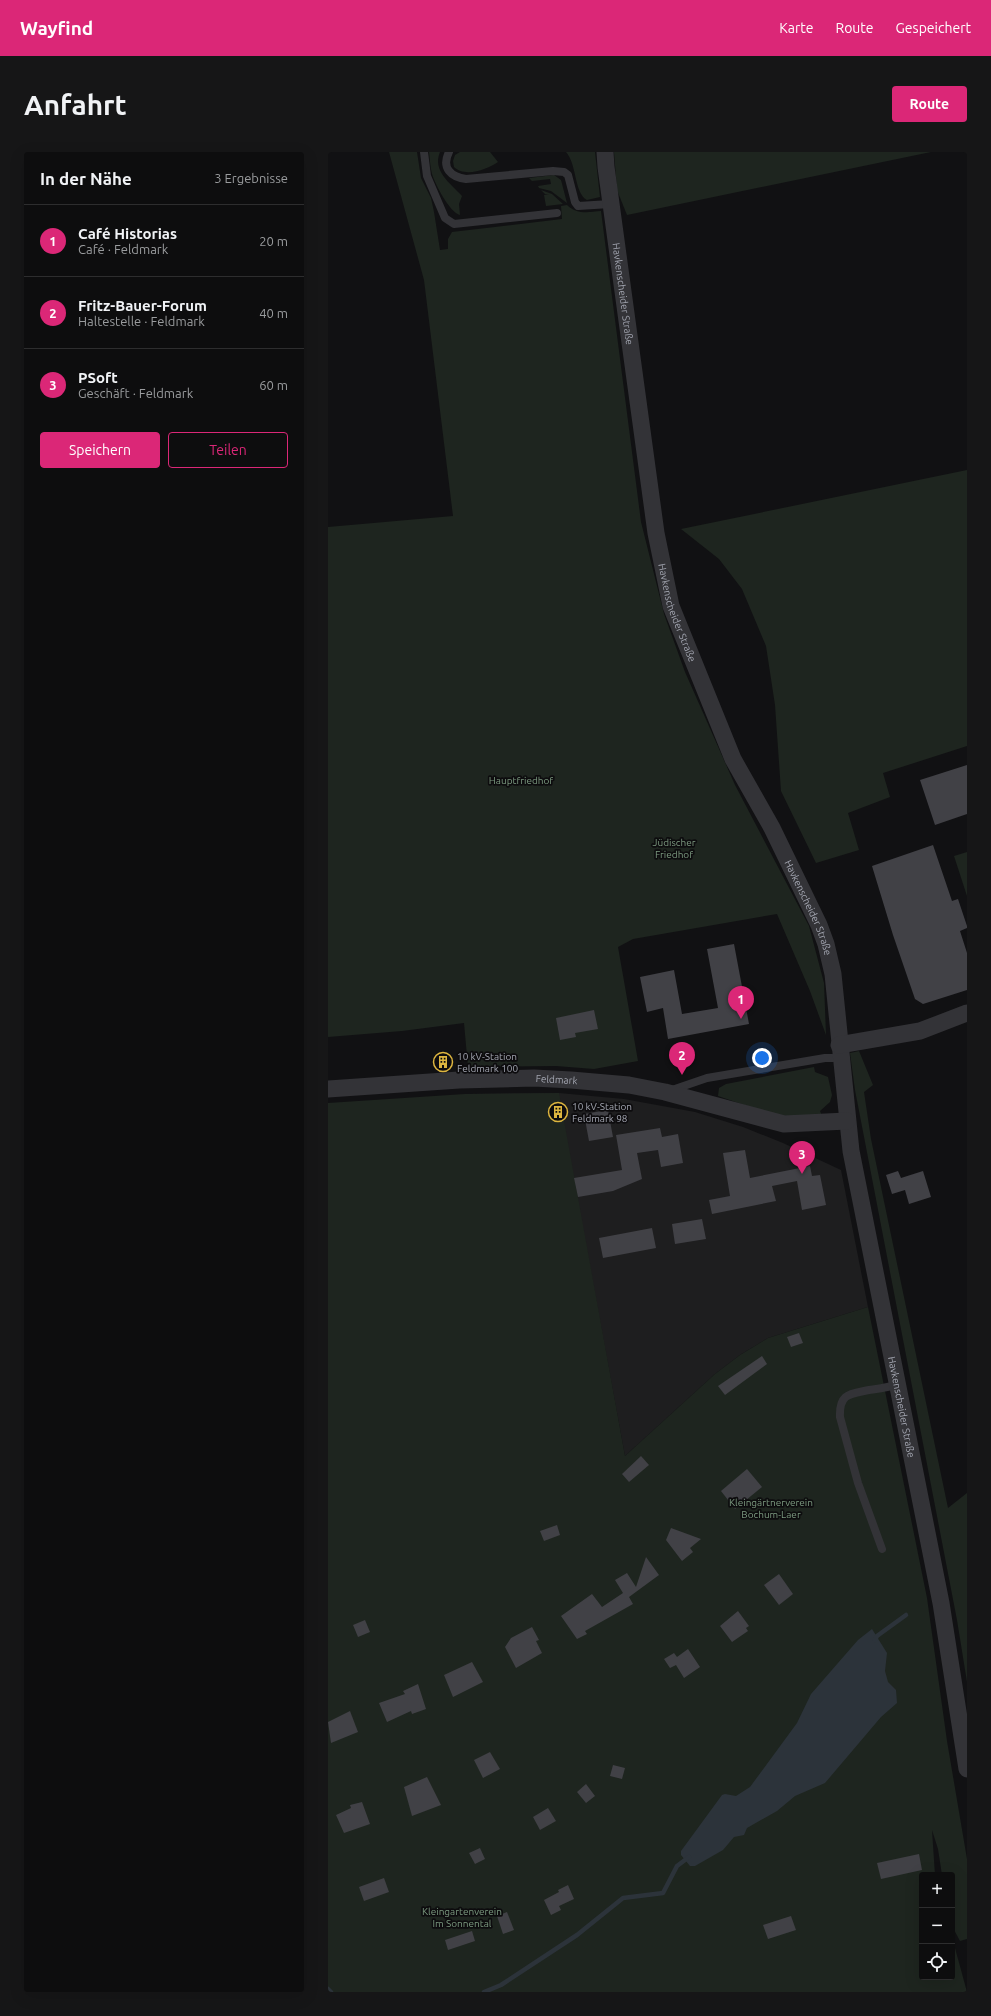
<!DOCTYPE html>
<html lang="de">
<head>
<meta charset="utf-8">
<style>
  body { margin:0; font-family:Ubuntu,sans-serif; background:#161617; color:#f1f3f6 }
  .controls { position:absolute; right:12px; bottom:12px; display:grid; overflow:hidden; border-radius:4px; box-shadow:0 4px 16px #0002 }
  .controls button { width:36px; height:36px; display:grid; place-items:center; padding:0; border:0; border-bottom:1px solid #2d2d2e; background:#0d0d0e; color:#f1f3f6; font:20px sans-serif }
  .you { position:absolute; left:434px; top:906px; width:14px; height:14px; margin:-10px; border:3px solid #fff; border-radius:50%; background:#1a73e8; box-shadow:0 0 0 6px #1a73e833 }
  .badge { display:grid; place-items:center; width:26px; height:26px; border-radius:50%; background:#db2777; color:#fff; font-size:13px; font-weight:700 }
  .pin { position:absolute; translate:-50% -33px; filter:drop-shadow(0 1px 2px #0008) }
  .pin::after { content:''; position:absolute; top:21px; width:14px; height:12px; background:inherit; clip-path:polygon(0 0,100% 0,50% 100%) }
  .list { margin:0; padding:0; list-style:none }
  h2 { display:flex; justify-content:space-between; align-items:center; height:52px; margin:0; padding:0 16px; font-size:17px }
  h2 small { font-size:13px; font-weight:400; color:#9a9c9e }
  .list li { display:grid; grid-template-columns:26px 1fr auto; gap:12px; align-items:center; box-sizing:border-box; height:72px; padding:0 16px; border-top:1px solid #2d2d2e }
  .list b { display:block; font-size:15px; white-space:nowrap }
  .list p { margin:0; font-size:13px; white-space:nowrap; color:#9a9c9e }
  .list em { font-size:13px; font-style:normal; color:#9a9c9e }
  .actions { display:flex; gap:8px; padding:12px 16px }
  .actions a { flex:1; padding:9px 0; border:1px solid #db2777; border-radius:4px; text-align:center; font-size:14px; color:#db2777 }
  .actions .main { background:#db2777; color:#fff }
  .icon { flex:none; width:22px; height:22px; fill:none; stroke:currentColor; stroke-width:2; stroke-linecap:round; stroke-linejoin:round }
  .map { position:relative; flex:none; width:639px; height:1840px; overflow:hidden; border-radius:4px }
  header { display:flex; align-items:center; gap:24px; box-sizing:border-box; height:56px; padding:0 20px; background:#db2777; color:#fff }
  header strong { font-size:19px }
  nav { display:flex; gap:22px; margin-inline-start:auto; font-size:14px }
  .intro { display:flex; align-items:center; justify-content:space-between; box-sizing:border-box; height:96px; padding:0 24px }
  h1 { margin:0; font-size:28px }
  .button { padding:10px 18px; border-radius:4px; background:#db2777; color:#fff; font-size:14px; font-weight:700 }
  main { display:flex; gap:24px; padding:0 24px }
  aside { flex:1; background:#0d0d0e; border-radius:4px; box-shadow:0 4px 16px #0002 }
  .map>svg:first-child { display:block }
  .built { fill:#1e1e1f }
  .green { fill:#1e251f }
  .water { fill:#2c333a }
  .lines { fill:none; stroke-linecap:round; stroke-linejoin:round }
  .stream { stroke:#2c333a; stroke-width:4.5 }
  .building { fill:#414146 }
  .lane { stroke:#333337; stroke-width:8 }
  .street { stroke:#333337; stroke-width:17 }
  .labels { text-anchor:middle; stroke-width:3.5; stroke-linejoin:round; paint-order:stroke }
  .street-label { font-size:10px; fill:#a4a7b2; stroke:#0d0c0e }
  .park-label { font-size:10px; fill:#7d9b81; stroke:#0d0c0e }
  .poi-label { font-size:10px; fill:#a4a7b2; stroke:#0d0c0e; text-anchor:start }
</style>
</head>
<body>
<header>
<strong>Wayfind</strong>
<nav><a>Karte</a><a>Route</a><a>Gespeichert</a></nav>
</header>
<div class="intro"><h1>Anfahrt</h1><a class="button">Route</a></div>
<main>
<aside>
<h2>In der Nähe<small>3 Ergebnisse</small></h2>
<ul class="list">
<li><span class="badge">1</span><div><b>Café Historias</b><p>Café · Feldmark</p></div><em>20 m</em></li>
<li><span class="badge">2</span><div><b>Fritz-Bauer-Forum</b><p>Haltestelle · Feldmark</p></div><em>40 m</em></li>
<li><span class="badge">3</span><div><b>PSoft</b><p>Geschäft · Feldmark</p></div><em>60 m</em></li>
</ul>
<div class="actions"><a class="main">Speichern</a><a>Teilen</a></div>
</aside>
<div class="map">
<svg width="639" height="1840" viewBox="0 0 639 1840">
  <rect width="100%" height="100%" fill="#111113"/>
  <polygon class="built" points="231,941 296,947 367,960 415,975 455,991 513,1018 540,1155 440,1186 412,1203 387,1222 297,1304 259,1099 137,942"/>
  <g class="green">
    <path d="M61,0H89L93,26L103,46L106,60L112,98L120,97V87L124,80L234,67L233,54L239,53C249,63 261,60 273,59L313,370L336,462L357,520L407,633L481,774L496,831L498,883L482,839L449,762L305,787L290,795L310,909L266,917L228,914L140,915L136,871L74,879L0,885V375L125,364L96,128Z"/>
    <path d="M101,0H112C104,19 122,31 134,44L131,52L132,63C122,61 107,32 104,22C102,15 102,7 101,0Z"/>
    <path d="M132,0H162L170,10C160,17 137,26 126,15L125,9L127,3Z"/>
    <path d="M238,0H267L272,45L259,48C246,41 249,12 238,0Z"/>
    <polygon points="286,0 603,0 299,63 289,38"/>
    <polygon points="226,23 233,28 239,51 223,39 211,36 210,34 223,32 222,27 204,29 201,26"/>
    <polygon points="213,38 224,42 235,52 218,54 216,43 221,42 217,42"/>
    <polygon points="639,318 639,594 555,621 562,645 520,661 531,698 488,711 453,639 447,553 438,494 414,437 391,407 353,377"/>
    <polygon points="639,700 639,744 626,704"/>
    <polygon points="531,899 545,933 536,940 543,987 620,1356 639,1341 639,1530 629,1468 527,938 522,901"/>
    <polygon points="486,915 487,920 500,925 504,943 502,950 492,959 494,964 455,964 434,959 390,944 391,936 398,932"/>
    <polygon points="231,941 297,1304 387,1222 412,1203 440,1186 540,1155 599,1446 619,1589 639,1707 639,1787 632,1789 624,1774 624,1723 614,1723 610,1697 604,1678 607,1723 594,1723 594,1825 624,1825 624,1785 639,1840 0,1840 0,951 137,942"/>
  </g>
  <polygon class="water" points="544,1477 559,1501 557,1519 560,1530 568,1538 569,1551 553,1565 497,1631 467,1644 449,1659 419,1676 416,1683 406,1685 395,1698 367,1714 362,1714 353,1703 353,1699 394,1643 397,1642 408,1644 422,1635 469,1571 483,1542 530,1488"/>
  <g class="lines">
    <g class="stream">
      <polyline points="547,1488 549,1484 578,1463"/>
      <polyline points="0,1837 3,1840"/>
      <polyline points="156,1840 173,1833 249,1783 295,1746 335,1741 349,1714 361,1705"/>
    </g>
  </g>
  <g class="building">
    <polygon points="639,613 639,662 607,673 592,628"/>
    <polygon points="605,693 624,749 630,747 639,774 639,776 632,779 639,801 639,838 595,852 587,847 565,783 544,714"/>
    <polygon points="406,792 421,872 340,887 335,856 319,860 312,825 346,818 354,862 390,856 379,797"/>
    <polygon points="266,858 270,877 247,881 248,885 232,888 228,866"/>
    <polygon points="280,958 285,985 261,989 256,962"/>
    <polygon points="332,976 334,985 350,982 355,1011 333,1015 330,998 309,1001 314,1027 285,1039 250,1045 246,1026 294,1018 288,983"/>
    <polygon points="417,998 422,1026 482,1014 484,1024 492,1023 498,1053 474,1058 469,1029 444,1034 448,1049 384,1062 381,1048 402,1044 395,1001"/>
    <polygon points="570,1019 573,1026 595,1019 603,1045 581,1052 577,1038 564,1042 558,1023"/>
    <polygon points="374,1067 378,1087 347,1092 344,1072"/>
    <polygon points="324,1076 328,1096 275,1106 271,1086"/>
    <polygon points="471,1181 475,1191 463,1195 459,1185"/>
    <polygon points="434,1204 439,1212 397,1243 390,1234"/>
    <polygon points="313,1304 321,1313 301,1330 294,1322"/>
    <polygon points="419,1317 434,1335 407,1357 393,1339"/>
    <polygon points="229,1373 232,1383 216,1389 212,1379"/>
    <polygon points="343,1376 373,1387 362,1396 365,1400 354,1409 338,1388"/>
    <polygon points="318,1405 331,1423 301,1445 305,1452 257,1479 259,1482 249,1487 233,1464 264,1442 274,1455 295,1441 287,1428 299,1421 308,1435"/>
    <polygon points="451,1422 465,1442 451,1453 436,1433"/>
    <polygon points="410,1459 421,1474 418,1476 420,1479 404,1490 392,1474"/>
    <polygon points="37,1468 42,1480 30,1485 25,1473"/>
    <polygon points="204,1475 211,1488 208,1489 214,1501 188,1516 177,1495 183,1486"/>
    <polygon points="360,1497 372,1515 356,1526 348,1513 342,1516 336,1507 346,1501 349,1505"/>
    <polygon points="144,1510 155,1530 125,1545 116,1523"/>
    <polygon points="90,1532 98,1557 84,1562 83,1559 59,1570 51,1551 77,1542 75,1539"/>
    <polygon points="22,1559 30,1580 3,1591 0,1570"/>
    <polygon points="162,1600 172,1617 155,1626 146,1608"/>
    <polygon points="285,1613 297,1616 294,1627 282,1624"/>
    <polygon points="99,1625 113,1653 84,1664 76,1635"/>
    <polygon points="258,1632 267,1644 258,1651 249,1640"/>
    <polygon points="34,1650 42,1672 16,1681 8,1663 23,1656 22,1653"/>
    <polygon points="220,1656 228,1669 212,1678 205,1665"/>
    <polygon points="152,1696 157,1707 147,1712 141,1701"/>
    <polygon points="591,1702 594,1718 553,1727 549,1711"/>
    <polygon points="56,1726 61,1740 36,1749 31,1735"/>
    <polygon points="240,1733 246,1747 231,1754 233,1758 223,1763 216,1748 231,1740 230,1738"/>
    <polygon points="179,1760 186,1778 175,1782 169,1764"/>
    <polygon points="463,1764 468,1778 440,1787 435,1773"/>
    <polygon points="144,1779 147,1789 120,1798 117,1788"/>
  </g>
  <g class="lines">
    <g class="lane">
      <polyline points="96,0 99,24 117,66 126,72 229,61"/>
      <path d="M121,0C113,16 123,25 138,27L225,19L236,20L240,23L247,50L250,54L282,52"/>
      <polyline points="341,939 379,926 497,906 512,906"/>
      <path d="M554,1397L530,1331L512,1265C511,1241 522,1242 541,1238C551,1237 560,1235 569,1233"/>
    </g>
    <g class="street">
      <path id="s1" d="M277,0L278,15L328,381L343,454L405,607L444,676L491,773L498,792L505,822L523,999L613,1451L639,1617"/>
      <polyline points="511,893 592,879 639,861"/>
      <path id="s2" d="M0,937L131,928L206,926L243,928L301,933L337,940L456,972L519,969"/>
    </g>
  </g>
  <defs>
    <g id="building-ring" transform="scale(1)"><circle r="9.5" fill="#0d0c0e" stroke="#ddb53f" stroke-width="1.5"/><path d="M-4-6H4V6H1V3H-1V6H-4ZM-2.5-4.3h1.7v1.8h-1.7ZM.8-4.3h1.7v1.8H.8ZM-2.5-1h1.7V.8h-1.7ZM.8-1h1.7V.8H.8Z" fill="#ddb53f"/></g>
  </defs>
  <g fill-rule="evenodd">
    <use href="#building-ring" x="115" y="910"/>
    <use href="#building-ring" x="230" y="960"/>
  </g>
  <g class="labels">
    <g class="street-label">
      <text dy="4" stroke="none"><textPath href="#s1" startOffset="143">Havkenscheider Straße</textPath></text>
      <text dy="4" stroke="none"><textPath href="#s1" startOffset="467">Havkenscheider Straße</textPath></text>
      <text dy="4" stroke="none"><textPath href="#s1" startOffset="791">Havkenscheider Straße</textPath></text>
      <text dy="4" stroke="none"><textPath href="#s2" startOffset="229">Feldmark</textPath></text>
      <text dy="4" stroke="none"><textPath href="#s1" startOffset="1301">Havkenscheider Straße</textPath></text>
    </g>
    <g class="park-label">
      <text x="193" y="632">Hauptfriedhof</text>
      <text x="346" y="694">Jüdischer<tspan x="346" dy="12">Friedhof</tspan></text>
      <text x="443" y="1354">Kleingärtnerverein<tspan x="443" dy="12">Bochum-Laer</tspan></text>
      <text x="134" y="1763">Kleingartenverein<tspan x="134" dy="12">Im Sonnental</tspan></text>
    </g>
    <g class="poi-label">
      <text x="129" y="908">10 kV-Station<tspan x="129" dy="12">Feldmark 100</tspan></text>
      <text x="244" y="958">10 kV-Station<tspan x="244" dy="12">Feldmark 98</tspan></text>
    </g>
  </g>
</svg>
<div class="controls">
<button>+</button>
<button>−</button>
<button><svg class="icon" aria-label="locate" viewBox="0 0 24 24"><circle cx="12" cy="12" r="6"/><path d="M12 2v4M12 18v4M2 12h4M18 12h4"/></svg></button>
</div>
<div class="you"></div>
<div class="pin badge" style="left:413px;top:867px">1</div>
<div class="pin badge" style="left:354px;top:923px">2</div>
<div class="pin badge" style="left:474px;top:1022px">3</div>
</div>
</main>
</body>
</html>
